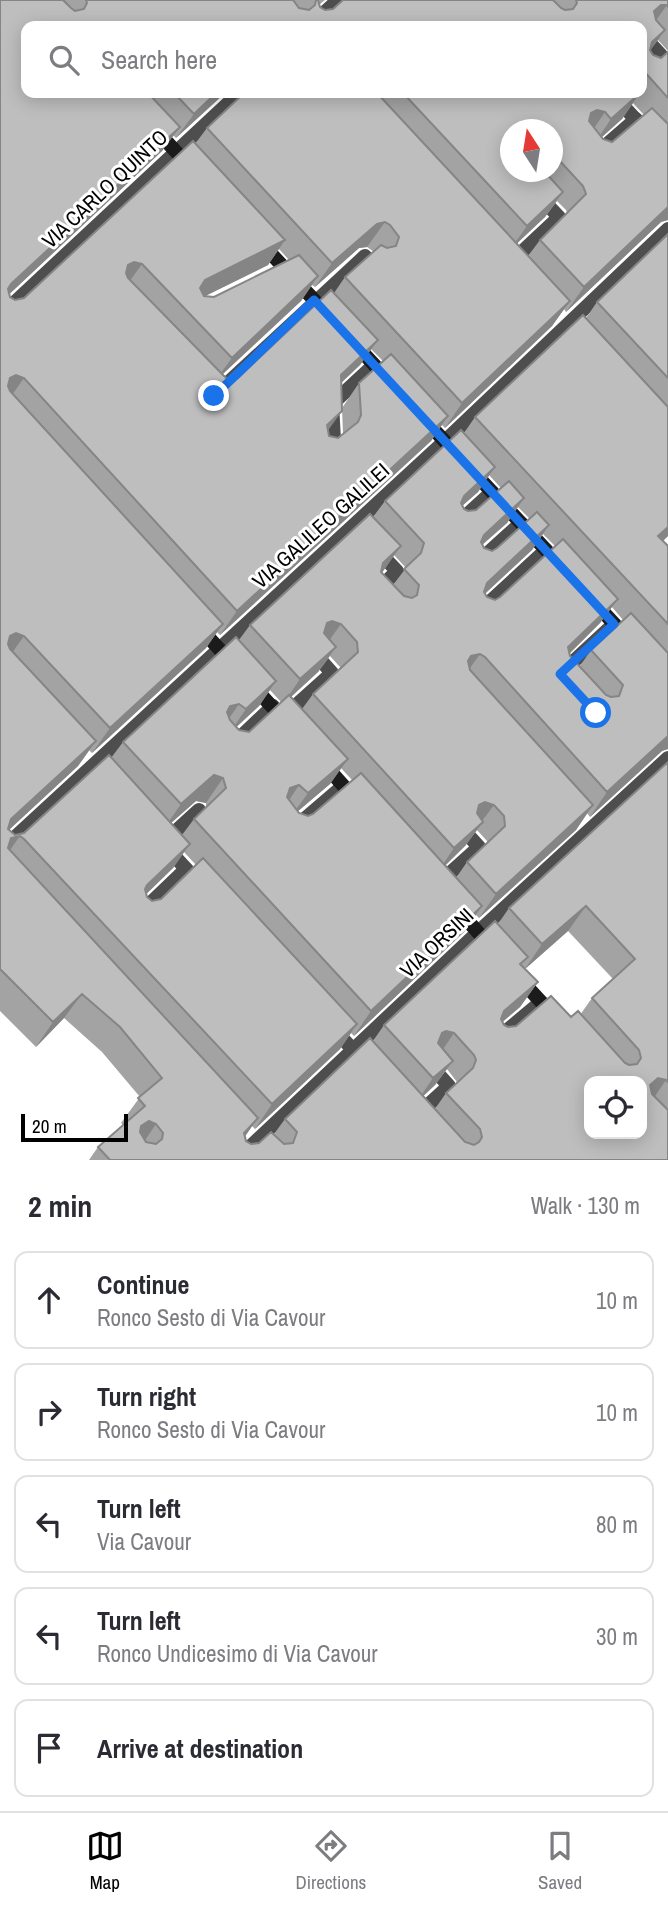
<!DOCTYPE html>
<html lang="en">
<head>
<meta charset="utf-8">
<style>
  body { margin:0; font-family:"Archivo Narrow",sans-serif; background:#f2f2f3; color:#2b2b33 }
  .controls { position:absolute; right:21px; bottom:21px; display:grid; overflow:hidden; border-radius:14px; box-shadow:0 4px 18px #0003 }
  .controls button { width:63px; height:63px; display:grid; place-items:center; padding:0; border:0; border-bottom:2px solid #e1e1e2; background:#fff; color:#2b2b33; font:35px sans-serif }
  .compass { position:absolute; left:500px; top:119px; width:63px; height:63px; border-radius:50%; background:#fff; box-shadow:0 4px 18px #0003; rotate:348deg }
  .scale { position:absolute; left:21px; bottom:18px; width:107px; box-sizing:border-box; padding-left:7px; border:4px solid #000; border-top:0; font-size:19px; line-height:24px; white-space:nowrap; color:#000; -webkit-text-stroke:5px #fff; paint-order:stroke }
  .stop { position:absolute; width:21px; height:21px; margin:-16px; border:5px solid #1a73e8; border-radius:50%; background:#fff }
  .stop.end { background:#1a73e8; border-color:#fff; box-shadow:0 2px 7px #0008 }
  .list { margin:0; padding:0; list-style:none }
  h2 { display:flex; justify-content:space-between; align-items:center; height:91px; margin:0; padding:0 28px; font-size:30px }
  h2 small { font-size:23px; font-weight:400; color:#7c7c81 }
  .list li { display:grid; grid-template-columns:46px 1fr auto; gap:21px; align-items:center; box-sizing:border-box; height:98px; margin:0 14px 14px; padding:0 14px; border:2px solid #e1e1e2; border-radius:14px }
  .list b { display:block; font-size:26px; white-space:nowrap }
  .list p { margin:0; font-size:23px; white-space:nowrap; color:#7c7c81 }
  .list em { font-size:23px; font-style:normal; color:#7c7c81 }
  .icon { flex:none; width:38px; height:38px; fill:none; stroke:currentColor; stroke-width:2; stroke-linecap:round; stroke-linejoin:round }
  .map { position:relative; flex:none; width:668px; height:1160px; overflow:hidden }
  .search { position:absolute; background:#fff; box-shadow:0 4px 18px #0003; left:21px; right:21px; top:21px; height:77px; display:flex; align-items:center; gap:18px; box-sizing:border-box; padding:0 24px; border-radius:14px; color:#7c7c81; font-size:26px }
  .sheet { height:651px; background:#fff }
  nav { display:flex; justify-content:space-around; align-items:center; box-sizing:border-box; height:98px; border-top:2px solid #e1e1e2; background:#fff; font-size:19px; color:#7c7c81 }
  nav a { display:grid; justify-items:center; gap:4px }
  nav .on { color:#000 }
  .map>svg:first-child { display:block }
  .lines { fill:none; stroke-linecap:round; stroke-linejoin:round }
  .street { stroke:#4e4e4e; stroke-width:14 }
  .secondary { stroke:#1b1b1b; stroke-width:14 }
  .wall { fill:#a3a3a3; fill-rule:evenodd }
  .shaded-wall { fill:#858585 }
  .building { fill:#bebebe; stroke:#858585; stroke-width:2; fill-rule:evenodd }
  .route { stroke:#1a73e8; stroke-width:9 }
  .labels { text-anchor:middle; stroke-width:6; stroke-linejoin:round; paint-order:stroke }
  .street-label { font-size:21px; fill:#000; stroke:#fff }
</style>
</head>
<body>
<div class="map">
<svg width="668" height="1160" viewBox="0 0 668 1160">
  <rect width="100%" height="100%" fill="#fff"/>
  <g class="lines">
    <g class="street">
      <polyline points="310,26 338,0"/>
      <polyline points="642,73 661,55 646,39"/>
      <polyline points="611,93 668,154"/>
      <polyline points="597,153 636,119"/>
      <polyline points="510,263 559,217 538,195"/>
      <polyline points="0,316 239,93"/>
      <polyline points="217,393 365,256 372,264"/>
      <polyline points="324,449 334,440 332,404 374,365"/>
      <polyline points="459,522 492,492"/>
      <polyline points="478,562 521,523"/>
      <polyline points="376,592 397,571 376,549"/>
      <polyline points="480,611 546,550"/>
      <polyline points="561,673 614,624"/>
      <polyline points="283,717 332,673 316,655"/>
      <polyline points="233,744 273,706"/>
      <polyline points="294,828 343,786"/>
      <polyline points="164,842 199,810"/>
      <polyline points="166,847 200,884"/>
      <polyline points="0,851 445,441 668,229"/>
      <polyline points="439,883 479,847 469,836"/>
      <polyline points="139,914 186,869"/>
      <polyline points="332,1027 368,1066"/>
      <polyline points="499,1037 541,1002"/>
      <polyline points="416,1116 449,1086 430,1065"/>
      <polyline points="236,1160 478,932 668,758"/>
    </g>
    <g class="secondary">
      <polyline points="155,129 191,168"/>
      <polyline points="262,244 329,316"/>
      <polyline points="355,344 389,381"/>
      <polyline points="424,419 560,565"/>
      <polyline points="595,603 629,640"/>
      <polyline points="199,627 233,664"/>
      <polyline points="251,684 287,723"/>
      <polyline points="324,764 357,801"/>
      <polyline points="459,911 492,948"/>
      <polyline points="520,979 553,1015"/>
    </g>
  </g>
  <path class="wall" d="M0,0H325L319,5L320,7L325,10L333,9L343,0H668V51L658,40L650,50L653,55L661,58L668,52V220L661,222L566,312L564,309L552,326L445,428L442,425L431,441L220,635L217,632L206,648L92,753L89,750L78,766L9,830L15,835L24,833L111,758L123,742L239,640L250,625L373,517L385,501L464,433L475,417L586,318L597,302L668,234V536L663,541L668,546V749L662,751L590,817L587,813L576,830L479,918L476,915L464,932L354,1036L351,1033L340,1049L255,1129L252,1126L245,1136L246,1141L251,1144L259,1143L274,1134L285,1119L373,1041L384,1025L498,924L509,908L668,762V1160H89L98,1147L123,1125L121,1123L140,1097L102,1052L64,1018L36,1047L0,1011ZM26,26H642V93H244L207,128L195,144L24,298L15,300L10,297L9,294L162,151L173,135L176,138L225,93H26ZM633,103L644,115L612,142L603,139L602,137L622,119ZM552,130V172H510ZM557,201L566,210L567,213L540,240L528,256L517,243L545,217ZM367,247L374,252L345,277L334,293L238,378L229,381L223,374L301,301L312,285L315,287L359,248ZM279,249L289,260L214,297L205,296L268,265ZM371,349L383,361L359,383L342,408L343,434L338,438L329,436L328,431L341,383L360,365ZM489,475L501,488L476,510L468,511L464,509L462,506L478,492ZM518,507L530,519L497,548L492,551L484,548L482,545L507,523ZM543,534L555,546L500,597L495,600L487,597L485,594L532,550ZM394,555L406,568L393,585L382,573ZM612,607L623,620L591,650L580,666L570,656V653L600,623ZM330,656L340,667V669L313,694L302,709L291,697L318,672ZM270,690L281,702L249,732L239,730L236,727L259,706ZM341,768L352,780L313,814L308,816L299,813L298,811L330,784ZM196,801L206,803V807L194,819L182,835L171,823ZM477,830L487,841V843L467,862L456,878L445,866L465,846ZM184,852L196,865L161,899L152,901L147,897L146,894L173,868ZM568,931L613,979L592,998L580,1015L571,1017L508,1027L504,1025L502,1022L520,1007L538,982L525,969ZM447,1069L457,1082L446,1093L435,1109L423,1096L435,1085ZM589,1081H642V1134H589Z"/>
  <g class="shaded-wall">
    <polygon points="661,5 667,5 649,30 654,11"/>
    <polygon points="665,30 647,55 652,42"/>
    <polygon points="216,93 225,93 176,138 194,114"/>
    <polygon points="639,94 622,119 594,144 611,119"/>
    <polygon points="597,110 605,112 588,137 580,135 591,113"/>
    <polygon points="180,127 162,151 0,303 11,284"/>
    <polygon points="552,158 558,159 552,168"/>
    <polygon points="563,192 545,217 509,251 527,226"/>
    <polygon points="668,207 668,220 661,222 566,312 584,287"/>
    <polygon points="385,222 367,247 359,248 315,287 332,263 377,224"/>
    <polygon points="285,240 268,265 187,305 205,280"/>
    <polygon points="134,262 142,264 124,289 116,287 128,265"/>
    <polygon points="318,276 301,301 214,382 232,358"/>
    <polygon points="570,301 552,326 445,428 462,403"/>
    <polygon points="378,340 360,365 323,400 341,375"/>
    <polygon points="16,375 24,378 7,402 0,400 10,378"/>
    <polygon points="342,411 324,436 327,425"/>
    <polygon points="448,416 431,441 220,635 237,611"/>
    <polygon points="495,467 478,492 446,520 464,496"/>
    <polygon points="524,498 507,523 466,559 484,535"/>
    <polygon points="549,525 532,550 469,608 487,583"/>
    <polygon points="668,527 668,536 641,561 658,536"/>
    <polygon points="401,546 383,571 366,588 383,563"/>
    <polygon points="618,599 600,623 551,672 568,647"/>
    <polygon points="332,621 341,624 323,649 315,646 327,623"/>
    <polygon points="223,624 206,648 92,753 110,728"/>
    <polygon points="16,633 24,636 7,660 0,658 10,636"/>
    <polygon points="336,647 318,672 283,704 300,679"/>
    <polygon points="480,654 462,679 454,680 471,656"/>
    <polygon points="276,681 259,706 228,735 246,709"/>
    <polygon points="239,704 221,730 213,732 230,706"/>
    <polygon points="668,736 668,749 662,751 590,817 607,792"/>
    <polygon points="96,741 78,766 0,838 11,819"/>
    <polygon points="348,759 330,784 290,818 308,793"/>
    <polygon points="214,775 223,778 206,803 196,801 163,830 181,804"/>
    <polygon points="299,785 282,811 290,788"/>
    <polygon points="485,802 494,805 479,825 483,822 465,846 437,873 454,848 479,805"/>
    <polygon points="593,805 576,830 479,918 496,894"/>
    <polygon points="20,836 2,861 11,838"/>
    <polygon points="190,844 173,868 130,910 147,885"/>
    <polygon points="482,906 464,932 354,1036 371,1011"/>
    <polygon points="586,906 568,931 525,969 542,944"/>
    <polygon points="538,982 520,1007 486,1036 504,1011"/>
    <polygon points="82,994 64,1018 36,1047 53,1022"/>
    <polygon points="357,1024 340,1049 255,1129 272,1104"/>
    <polygon points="446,1031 454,1033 437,1058 429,1056 442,1033"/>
    <polygon points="453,1061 435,1085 416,1103 433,1078"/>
    <polygon points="658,1078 666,1080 649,1105 650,1085"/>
    <polygon points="258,1118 241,1142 244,1133"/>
    <polygon points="149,1121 156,1124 139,1149 141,1126"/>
  </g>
  <g class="building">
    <path d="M0,0H63L71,8L75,11L84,9L87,3L86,0H293L299,8L309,10L315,5L316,0H318L320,7L325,10L333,9L343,0H553L561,8L565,10L573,9L577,3L576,0H668V7L667,5H661L654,11L656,20L665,30L652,42L650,50L653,55L661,58L668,52V98L642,69V26H26V93H148L180,127L11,284L8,289L10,297L15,300L24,298L193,141L285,240L205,280L200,288L204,296L214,297L299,255L318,276L232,358L142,264L134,262L128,265L126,273L128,278L229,381L238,378L331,290L378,340L341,375L342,411L327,425L329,436L338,438L358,422L361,415L359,383L391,354L448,416L237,611L24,378L16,375L10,378L8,386L10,391L223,624L110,728L24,636L16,633L10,636L8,644L10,649L96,741L11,819L8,829L15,835L24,833L109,755L190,844L147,885L145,889L147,897L152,901L161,899L203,858L357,1024L272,1104L24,839L20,836L11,838L8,848L258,1118L244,1133L246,1141L251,1144L259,1143L271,1132L284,1144L293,1143L297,1132L285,1119L370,1038L465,1142L474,1145L479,1142L482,1137L480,1129L446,1093L473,1068L476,1060L474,1055L454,1033L446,1031L442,1033L438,1043L453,1061L433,1078L384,1025L495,921L528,957L520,964L538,982L504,1011L501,1019L504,1025L508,1027L516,1026L551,996L571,1017L578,1011L625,1063L629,1065L637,1064L641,1058L639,1050L592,998L635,959L586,906L542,944L509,908L668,762V1082L666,1080L658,1078L650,1085L652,1094L668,1110V1160H110L98,1147L145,1106L138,1098L162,1078L120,1027L82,994L53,1022L0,969ZM589,1081H642V1134H589V1104L587,1097L589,1094ZM149,1121L156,1124L163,1133L162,1139L156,1144L146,1142L140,1132L141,1126Z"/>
    <polygon points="174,93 216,93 194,114"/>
    <polygon points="244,93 377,93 570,301 462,403 345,277 381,245 387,248 396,246 399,237 390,225 385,222 377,224 332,263 207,128"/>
    <polygon points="403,93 638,93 639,94 611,119 605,112 597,110 591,113 589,121 603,139 612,142 652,108 668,124 668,207 584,287 540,240 586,194 583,186 558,159 552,158 552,130 510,130 510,172 545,172 563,192 527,226"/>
    <polygon points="668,234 668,378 597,302"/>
    <polygon points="583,315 668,407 668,527 658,536 668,546 668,624 475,417"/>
    <polygon points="461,430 495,467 464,496 461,503 464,509 468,511 476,510 509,481 524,498 484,535 481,542 484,548 492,551 497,548 537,512 549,525 487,583 484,592 487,597 495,600 500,597 563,539 618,599 568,647 570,656 606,695 611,697 619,696 623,685 591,650 631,613 668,653 668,736 607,792 485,657 480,654 471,656 468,661 470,670 593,805 496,894 467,862 505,826 504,816 494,805 485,802 479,805 477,813 483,822 454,848 313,694 358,652 357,642 341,624 332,621 327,623 324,633 336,647 300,679 250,625 370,514 401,546 383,563 381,572 404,596 412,598 417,595 419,585 404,569 421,553 424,543 385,501"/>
    <polygon points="236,637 276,681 246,709 239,704 230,706 227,712 230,720 239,730 249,732 289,695 348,759 308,793 299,785 290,788 287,797 299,813 308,816 313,814 361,773 482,906 371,1011 194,819 226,788 223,778 214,775 181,804 123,742"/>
  </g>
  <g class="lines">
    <polyline class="route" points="214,396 314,300 614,624 560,674 596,713"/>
  </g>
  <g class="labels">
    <g class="street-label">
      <text transform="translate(105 189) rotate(-43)" y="7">VIA CARLO QUINTO</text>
      <text transform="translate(321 526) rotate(-42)" y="7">VIA GALILEO GALILEI</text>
      <text transform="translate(437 943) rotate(-43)" y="7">VIA ORSINI</text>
    </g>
  </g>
</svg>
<div class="controls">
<button><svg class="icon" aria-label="locate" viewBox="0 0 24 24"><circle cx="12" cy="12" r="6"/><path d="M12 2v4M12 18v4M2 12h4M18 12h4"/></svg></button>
</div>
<svg class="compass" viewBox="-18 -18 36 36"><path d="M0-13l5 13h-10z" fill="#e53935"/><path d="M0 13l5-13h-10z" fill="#7c7c81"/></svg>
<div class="scale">20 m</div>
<div class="stop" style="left:596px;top:713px"></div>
<div class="stop end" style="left:214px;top:396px"></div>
<div class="search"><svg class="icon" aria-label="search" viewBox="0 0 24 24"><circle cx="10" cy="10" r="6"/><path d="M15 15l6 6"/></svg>Search here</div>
</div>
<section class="sheet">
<h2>2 min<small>Walk · 130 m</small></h2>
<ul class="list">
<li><svg class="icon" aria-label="ahead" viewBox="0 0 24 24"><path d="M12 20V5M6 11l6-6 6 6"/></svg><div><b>Continue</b><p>Ronco Sesto di Via Cavour</p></div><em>10 m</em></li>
<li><svg class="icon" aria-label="right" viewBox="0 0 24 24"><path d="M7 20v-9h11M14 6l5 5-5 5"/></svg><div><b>Turn right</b><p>Ronco Sesto di Via Cavour</p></div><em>10 m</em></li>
<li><svg class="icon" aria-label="left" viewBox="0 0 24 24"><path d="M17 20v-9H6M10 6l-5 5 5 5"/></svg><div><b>Turn left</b><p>Via Cavour</p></div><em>80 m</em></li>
<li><svg class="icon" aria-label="left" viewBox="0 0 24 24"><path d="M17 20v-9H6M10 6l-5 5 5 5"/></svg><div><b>Turn left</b><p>Ronco Undicesimo di Via Cavour</p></div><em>30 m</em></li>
<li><svg class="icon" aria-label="arrive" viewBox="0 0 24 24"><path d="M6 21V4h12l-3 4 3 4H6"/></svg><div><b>Arrive at destination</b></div></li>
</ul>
</section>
<nav>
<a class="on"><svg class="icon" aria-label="map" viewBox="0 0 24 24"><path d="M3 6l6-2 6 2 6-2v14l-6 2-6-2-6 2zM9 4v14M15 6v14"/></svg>Map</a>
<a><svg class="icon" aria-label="directions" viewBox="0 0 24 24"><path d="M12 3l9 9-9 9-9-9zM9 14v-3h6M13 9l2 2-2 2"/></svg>Directions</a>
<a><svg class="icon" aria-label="saved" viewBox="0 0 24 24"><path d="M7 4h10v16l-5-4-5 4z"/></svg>Saved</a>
</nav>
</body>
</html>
